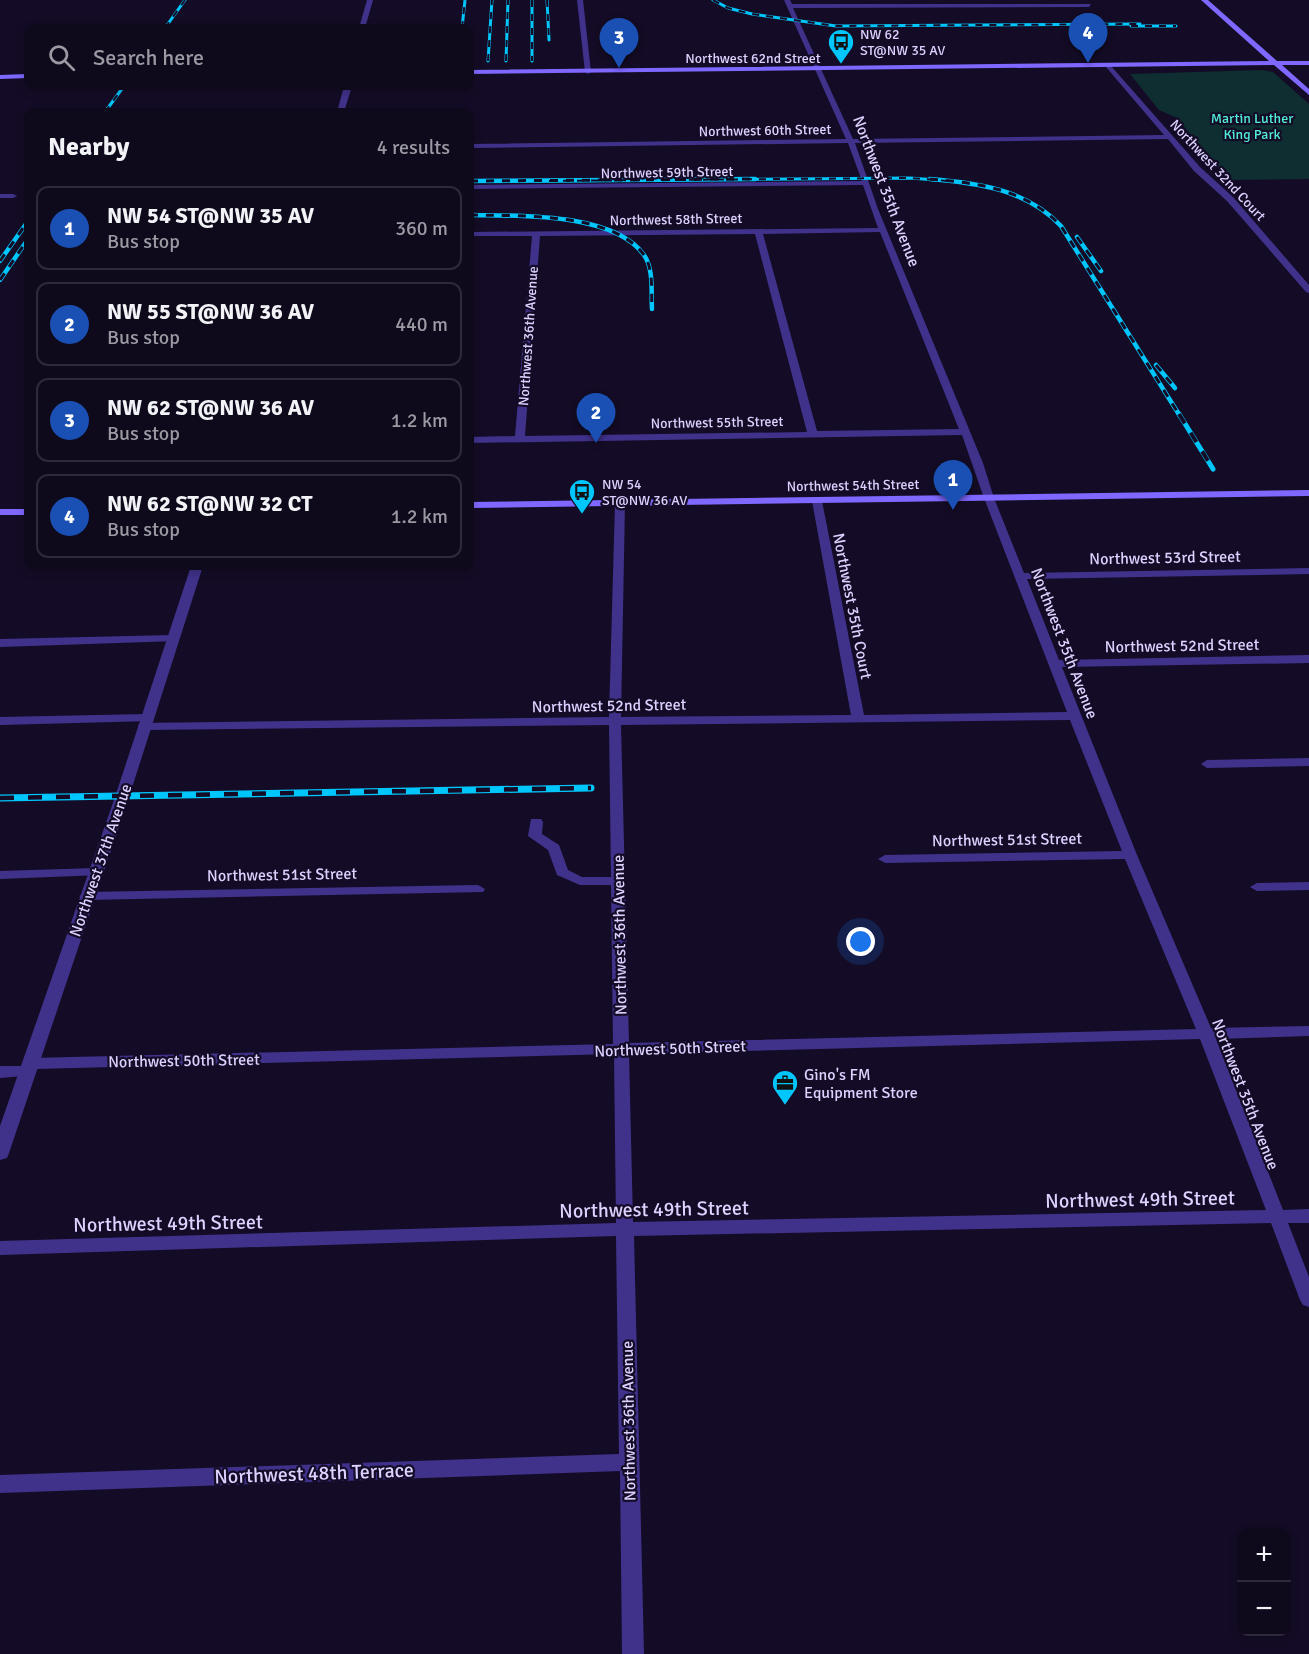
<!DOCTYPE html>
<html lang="en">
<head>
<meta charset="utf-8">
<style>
  body { margin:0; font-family:Signika,sans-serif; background:#1d1729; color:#f1f3f6 }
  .controls { position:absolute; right:18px; bottom:18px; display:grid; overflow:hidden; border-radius:12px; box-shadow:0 3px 9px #0003 }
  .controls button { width:54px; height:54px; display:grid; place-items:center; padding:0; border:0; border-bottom:2px solid #2f2a3b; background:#0f091c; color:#f1f3f6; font:30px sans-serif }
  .you { position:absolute; left:861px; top:942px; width:21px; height:21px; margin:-15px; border:4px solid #fff; border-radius:50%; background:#1a73e8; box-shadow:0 0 0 9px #1a73e833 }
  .badge { display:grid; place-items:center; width:39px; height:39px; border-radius:50%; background:#00c6fc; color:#fff; font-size:20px; font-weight:700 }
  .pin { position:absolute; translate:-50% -50px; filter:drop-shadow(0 2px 3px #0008) }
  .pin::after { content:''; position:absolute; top:32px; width:21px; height:18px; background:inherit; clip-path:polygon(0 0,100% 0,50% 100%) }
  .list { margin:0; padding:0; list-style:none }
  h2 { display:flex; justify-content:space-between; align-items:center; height:78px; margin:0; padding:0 24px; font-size:26px }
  h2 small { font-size:20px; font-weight:400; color:#9b9aa3 }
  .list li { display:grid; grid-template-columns:39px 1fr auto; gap:18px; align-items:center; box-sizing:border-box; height:84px; margin:0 12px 12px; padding:0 12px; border:2px solid #2f2a3b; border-radius:12px }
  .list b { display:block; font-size:22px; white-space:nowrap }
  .list p { margin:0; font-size:20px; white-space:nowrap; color:#9b9aa3 }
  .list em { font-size:20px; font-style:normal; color:#9b9aa3 }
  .icon { flex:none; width:33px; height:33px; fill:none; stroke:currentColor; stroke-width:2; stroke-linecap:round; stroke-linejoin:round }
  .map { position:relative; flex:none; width:1309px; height:1654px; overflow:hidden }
  .search { position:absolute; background:#0f091c; box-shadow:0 3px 9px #0003; left:24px; top:24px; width:450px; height:66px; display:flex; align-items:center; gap:15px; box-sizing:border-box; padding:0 21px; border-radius:12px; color:#9b9aa3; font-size:22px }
  .panel { position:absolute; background:#0f091c; box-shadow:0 3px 9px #0003; left:24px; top:108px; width:450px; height:462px; border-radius:12px }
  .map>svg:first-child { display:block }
  .green { fill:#0e2e31 }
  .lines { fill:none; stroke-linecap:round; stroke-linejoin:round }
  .minor { fill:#40328b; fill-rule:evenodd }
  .tertiary { fill:#40328b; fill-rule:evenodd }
  .secondary { fill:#7e68ff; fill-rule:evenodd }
  .rail-far3-casing { stroke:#00c6fc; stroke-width:3 }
  .rail-far2-casing { stroke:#00c6fc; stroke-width:4.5 }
  .rail-far1-casing { stroke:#00c6fc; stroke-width:5 }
  .rail-casing { stroke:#00c6fc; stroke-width:7 }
  .rail-far3 { stroke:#140c26; stroke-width:2; stroke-dasharray:7; stroke-linecap:butt }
  .rail-far2 { stroke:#140c26; stroke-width:3; stroke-dasharray:8; stroke-linecap:butt }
  .rail-far1 { stroke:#140c26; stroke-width:4; stroke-dasharray:11; stroke-linecap:butt }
  .rail { stroke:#140c26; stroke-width:4.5; stroke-dasharray:14; stroke-linecap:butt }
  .labels { text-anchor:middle; stroke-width:4.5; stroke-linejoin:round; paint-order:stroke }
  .far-poi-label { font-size:14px; fill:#dcd1ff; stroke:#140c26; text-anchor:start }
  .far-street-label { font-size:14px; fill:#dcd1ff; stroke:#140c26 }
  .far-park-label { font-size:14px; fill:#50edd8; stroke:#140c26 }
  .street-label { font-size:16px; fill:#dcd1ff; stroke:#140c26 }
  .poi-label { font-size:16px; fill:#dcd1ff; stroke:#140c26; text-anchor:start }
  .near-street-label { font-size:20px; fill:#dcd1ff; stroke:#140c26 }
</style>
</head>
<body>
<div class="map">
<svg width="1309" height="1654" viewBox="0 0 1309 1654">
  <rect width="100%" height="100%" fill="#140c26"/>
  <polygon class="green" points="1262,70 1273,72 1309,104 1309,179 1228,180 1177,118 1159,110 1130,74"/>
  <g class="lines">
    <g class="minor">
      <polygon points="577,0 583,0 591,72 588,74 585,72"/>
      <path d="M784,0H790L792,4H1091L1089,7L793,8L853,139L1164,135L1106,67L1111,66L1200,167L1233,197L1309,285V293L1306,292L1227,201L1194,171L1168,139L855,143L878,209L983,463L994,498L1024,573L1309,568V574L1027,579L1059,660L1309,655V663L1062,667L1137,855L1211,1028L1309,1026V1036L1216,1039L1283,1210L1309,1209V1223H1288L1309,1277V1307L1303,1305L1300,1300L1271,1223L634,1236L644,1654H622L620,1471L0,1493V1475L619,1454L616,1236L0,1255V1241L616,1223L614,1054L36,1069L35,1075L0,1078V1066H24L25,1060L31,1058L613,1044L611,885H580L557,875L548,850L528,836L531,819H541L543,822L542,834L559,845L568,870L582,877H611L609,725L144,730L140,729L138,726L140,723L609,717L615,503L620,500L625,503L621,717L851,715L812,501L817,498L822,501L864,715L1067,712L984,498L962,435L470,443V437L515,436L532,236H470V232L878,228L863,185L470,189V185L862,181L848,143L470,148V144L846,139ZM880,232L959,429L817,431L763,234ZM755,234L807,432L525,436L540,236ZM1070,720L1122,851L885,855L878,859L885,863L1125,859L1196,1029L629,1043L621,725ZM1200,1039L1266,1210L633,1222L629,1054Z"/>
      <polygon points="0,194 13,194 17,196 13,198 0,198"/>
      <polygon points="173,635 179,639 177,641 0,647 0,639"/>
      <polygon points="147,714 153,718 151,721 0,725 0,717"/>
      <polygon points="1309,758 1309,766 1207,768 1201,764 1207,760"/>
      <polygon points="96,868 101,869 103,872 101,875 0,879 0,871"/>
      <polygon points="1309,882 1309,890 1257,891 1250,887 1257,883"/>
      <polygon points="478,885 485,889 483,892 86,900 79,896 86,892"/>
    </g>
    <g class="tertiary">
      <polygon points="367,0 373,0 365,28 359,28"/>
      <polygon points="344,86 352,86 344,112 337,112"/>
      <polygon points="191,566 203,566 129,797 9,1153 7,1158 0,1160 0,1126 115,797"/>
    </g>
    <g class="secondary">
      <polygon points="1201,0 1208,0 1277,61 1309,61 1309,65 1282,65 1309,89 1309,95 1274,65 470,74 470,70 1269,61"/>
      <polygon points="28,74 28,78 0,79 0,75"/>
      <polygon points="1309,490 1309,496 470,508 470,502"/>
      <rect x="0" y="509" width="28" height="6"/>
    </g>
    <g class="rail-far3-casing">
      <g id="rail-far3">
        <polyline points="532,0 532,61"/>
        <polyline points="547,0 549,40"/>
        <polyline points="713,0 728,8 752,14 836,26 1140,24"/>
        <polyline points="1131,26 1176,26"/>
        <polyline points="165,28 185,0"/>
        <polyline points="462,28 465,0"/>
        <polyline points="488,61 492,0"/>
        <polyline points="506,61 508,0"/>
        <polyline points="105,112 124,86"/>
        <polyline points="535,181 910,178 949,181"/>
      </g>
    </g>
    <g class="rail-far2-casing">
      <g id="rail-far2">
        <path d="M930,179C978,183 1026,189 1061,226L1180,416"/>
        <polyline points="470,181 755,179"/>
        <path d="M470,215C518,216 613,212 644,255C654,269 651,293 652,309"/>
        <polyline points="1077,237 1101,271"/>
        <polyline points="0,261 28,221"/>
        <polyline points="0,280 28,239"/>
        <polyline points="1156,365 1175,388"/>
      </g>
    </g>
    <g class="rail-far1-casing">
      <polyline id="rail-far1" points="1179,414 1213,469"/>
    </g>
    <g class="rail-casing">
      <polyline id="rail" points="0,798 591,788"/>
    </g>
    <use href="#rail-far3" class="rail-far3"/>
    <use href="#rail-far2" class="rail-far2"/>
    <use href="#rail-far1" class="rail-far1"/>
    <use href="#rail" class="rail"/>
  </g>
  <defs>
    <g id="bus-pin" transform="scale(1.35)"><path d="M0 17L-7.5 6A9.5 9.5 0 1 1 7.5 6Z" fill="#00c6fc" stroke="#140c26"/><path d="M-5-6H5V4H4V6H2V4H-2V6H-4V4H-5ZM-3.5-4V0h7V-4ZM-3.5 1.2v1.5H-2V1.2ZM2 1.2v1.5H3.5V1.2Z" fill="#111"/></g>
    <g id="office-pin" transform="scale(1.35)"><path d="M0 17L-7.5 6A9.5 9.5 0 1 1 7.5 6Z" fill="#00c6fc" stroke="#140c26"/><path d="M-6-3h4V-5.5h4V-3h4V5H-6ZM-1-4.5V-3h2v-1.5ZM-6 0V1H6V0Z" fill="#111"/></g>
  </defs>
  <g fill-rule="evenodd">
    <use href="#bus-pin" x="841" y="42"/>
    <use href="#bus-pin" x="582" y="492"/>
    <use href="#office-pin" x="785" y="1083"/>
  </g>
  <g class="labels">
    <g class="far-poi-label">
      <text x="860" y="39">NW 62<tspan x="860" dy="16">ST@NW 35 AV</tspan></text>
      <text x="602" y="489">NW 54<tspan x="602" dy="16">ST@NW 36 AV</tspan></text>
    </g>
    <g class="far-street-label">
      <text x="753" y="63">Northwest 62nd Street</text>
      <text transform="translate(765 130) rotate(-1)" y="5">Northwest 60th Street</text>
      <text transform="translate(1218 170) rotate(47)" y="5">Northwest 32nd Court</text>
      <text transform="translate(667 172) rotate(-1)" y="5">Northwest 59th Street</text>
      <text transform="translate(676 219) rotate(-1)" y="5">Northwest 58th Street</text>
      <text transform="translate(528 336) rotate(-86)" y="5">Northwest 36th Avenue</text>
      <text transform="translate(717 422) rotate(-1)" y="5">Northwest 55th Street</text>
      <text transform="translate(853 485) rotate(-1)" y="5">Northwest 54th Street</text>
    </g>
    <g class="far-park-label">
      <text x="1252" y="123">Martin Luther<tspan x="1252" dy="16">King Park</tspan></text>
    </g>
    <g class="street-label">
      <text transform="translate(887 191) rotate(69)" y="6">Northwest 35th Avenue</text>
      <text transform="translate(1165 557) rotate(-1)" y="6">Northwest 53rd Street</text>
      <text transform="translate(853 606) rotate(79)" y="6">Northwest 35th Court</text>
      <text transform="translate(1065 643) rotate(69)" y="6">Northwest 35th Avenue</text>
      <text transform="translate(1182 645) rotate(-1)" y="6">Northwest 52nd Street</text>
      <text transform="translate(609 705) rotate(-1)" y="6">Northwest 52nd Street</text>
      <text transform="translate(1007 839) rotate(-1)" y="6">Northwest 51st Street</text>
      <text transform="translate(100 860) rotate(-71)" y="6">Northwest 37th Avenue</text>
      <text transform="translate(282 874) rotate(-1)" y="6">Northwest 51st Street</text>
      <text transform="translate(619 935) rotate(-91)" y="6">Northwest 36th Avenue</text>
      <text transform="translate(670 1048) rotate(-2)" y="6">Northwest 50th Street</text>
      <text transform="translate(184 1060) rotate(-1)" y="6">Northwest 50th Street</text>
      <text transform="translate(1246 1094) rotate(69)" y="6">Northwest 35th Avenue</text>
      <text transform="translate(628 1421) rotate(-91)" y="6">Northwest 36th Avenue</text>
    </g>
    <g class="poi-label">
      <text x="804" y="1080">Gino's FM<tspan x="804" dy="18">Equipment Store</tspan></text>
    </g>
    <g class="near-street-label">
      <text transform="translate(1140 1199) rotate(-1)" y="7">Northwest 49th Street</text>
      <text transform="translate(654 1209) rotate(-1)" y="7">Northwest 49th Street</text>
      <text transform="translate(168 1223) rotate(-1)" y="7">Northwest 49th Street</text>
      <text transform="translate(314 1473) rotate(-2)" y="7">Northwest 48th Terrace</text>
    </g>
  </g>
</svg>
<div class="controls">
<button>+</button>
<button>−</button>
</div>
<div class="you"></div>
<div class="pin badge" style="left:953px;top:510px;background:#1a4fb4">1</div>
<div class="pin badge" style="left:596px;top:443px;background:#1a4fb4">2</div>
<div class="pin badge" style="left:619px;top:68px;background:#1a4fb4">3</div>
<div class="pin badge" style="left:1088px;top:63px;background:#1a4fb4">4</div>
<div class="search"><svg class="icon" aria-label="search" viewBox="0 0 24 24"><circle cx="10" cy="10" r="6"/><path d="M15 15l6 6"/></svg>Search here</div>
<section class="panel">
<h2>Nearby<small>4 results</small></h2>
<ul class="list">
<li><span class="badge" style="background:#1a4fb4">1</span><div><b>NW 54 ST@NW 35 AV</b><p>Bus stop</p></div><em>360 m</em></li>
<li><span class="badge" style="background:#1a4fb4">2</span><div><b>NW 55 ST@NW 36 AV</b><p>Bus stop</p></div><em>440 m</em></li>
<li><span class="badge" style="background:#1a4fb4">3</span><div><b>NW 62 ST@NW 36 AV</b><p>Bus stop</p></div><em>1.2 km</em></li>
<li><span class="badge" style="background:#1a4fb4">4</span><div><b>NW 62 ST@NW 32 CT</b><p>Bus stop</p></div><em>1.2 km</em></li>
</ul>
</section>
</div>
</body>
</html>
